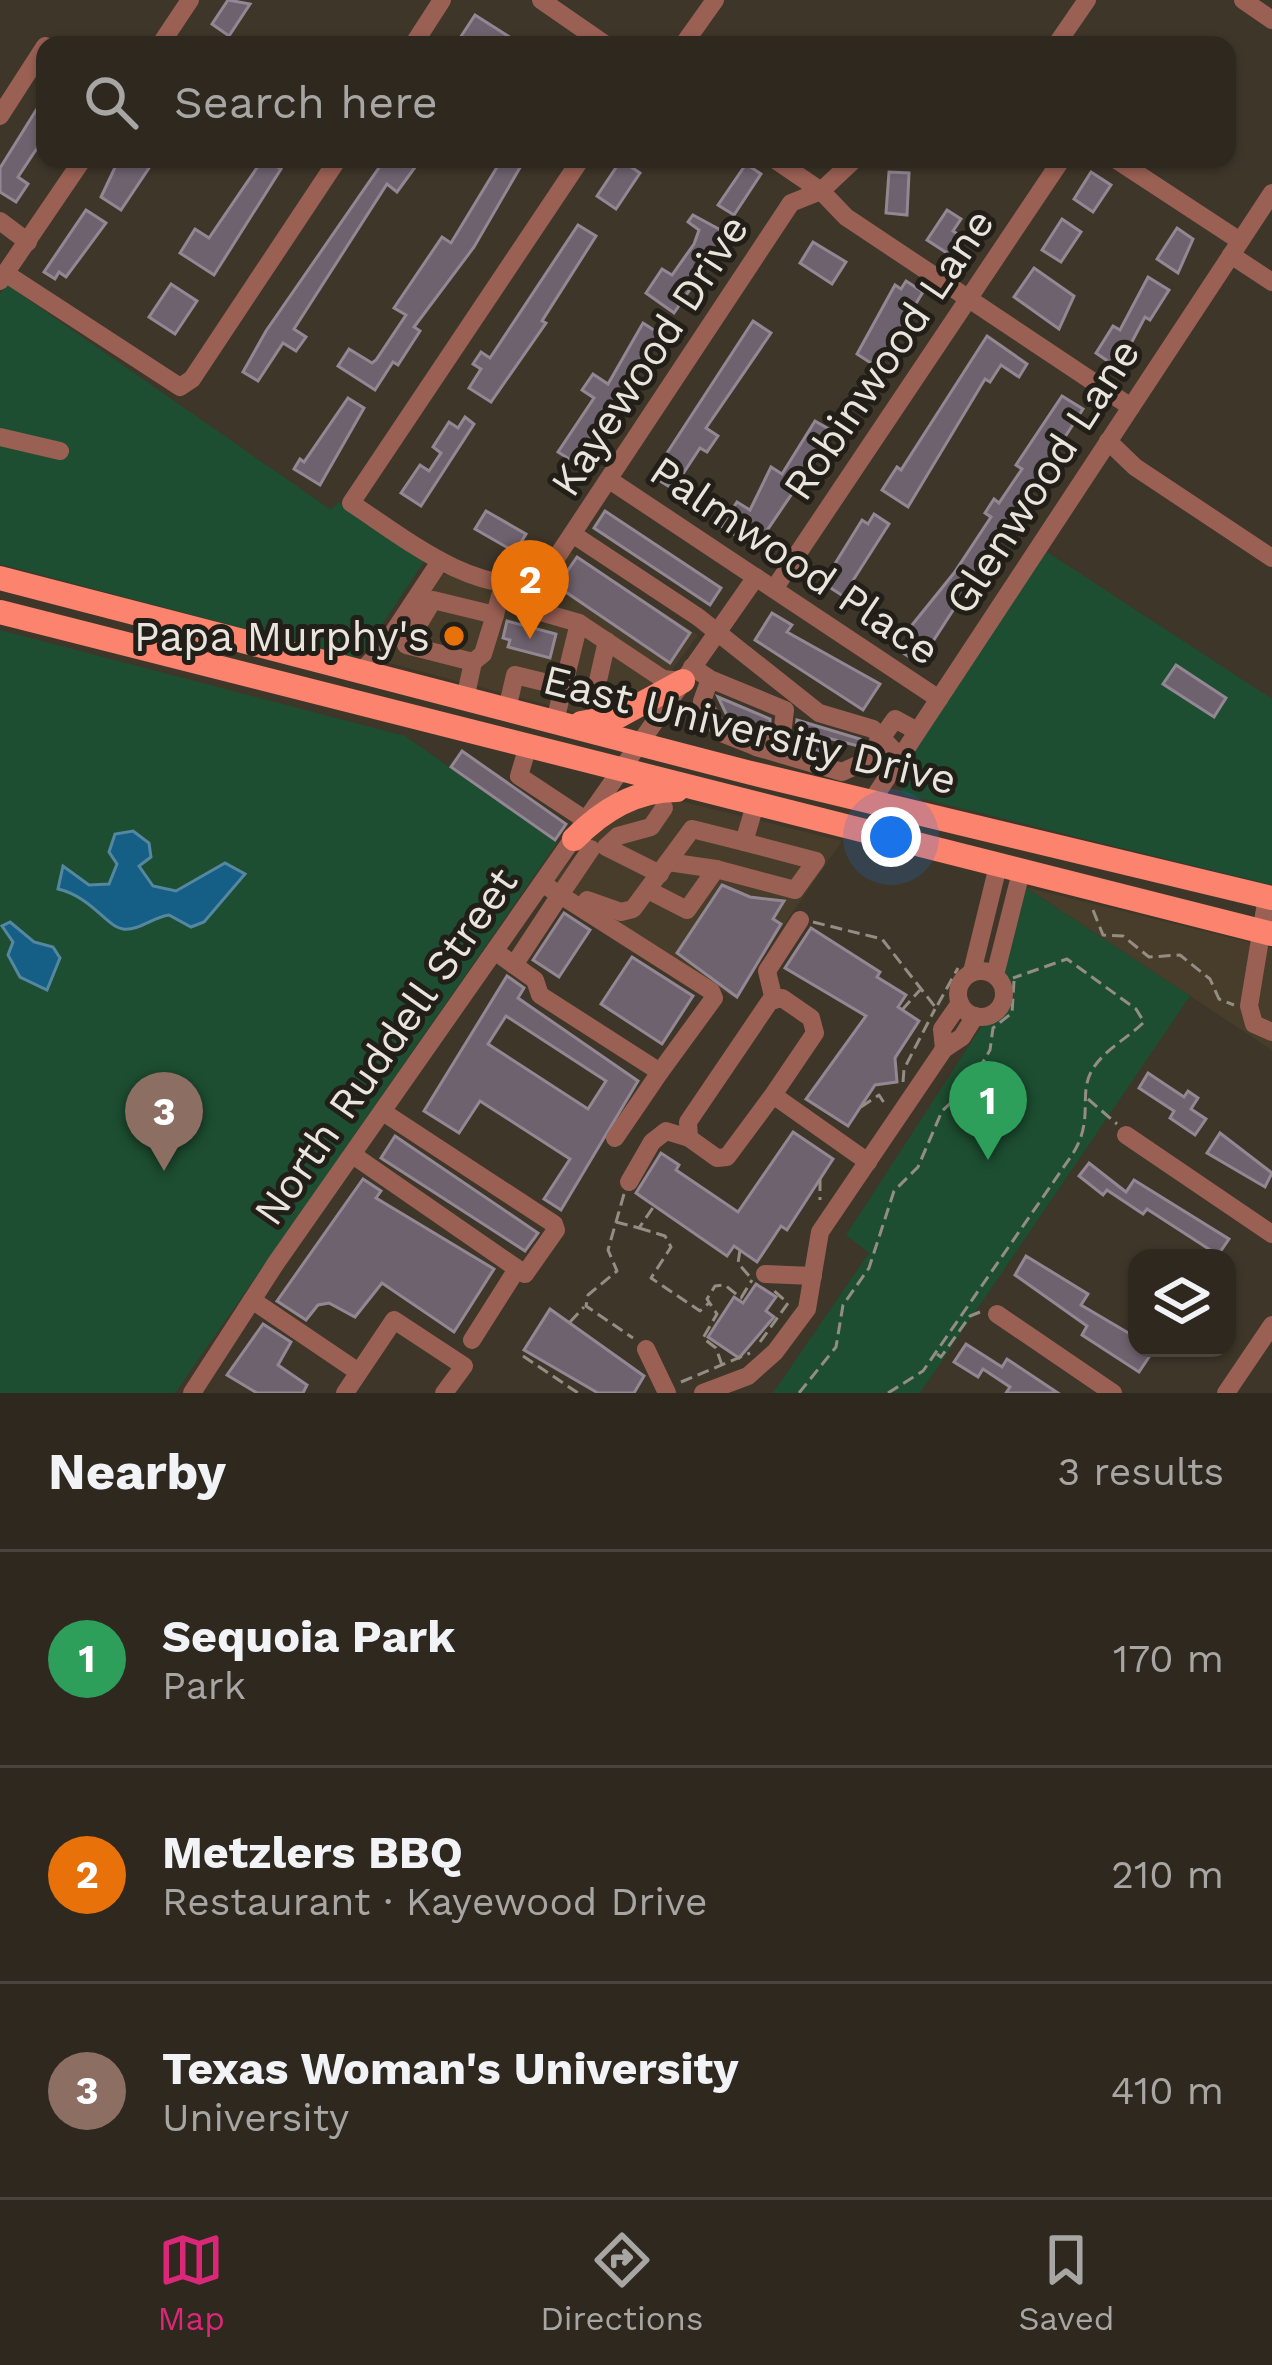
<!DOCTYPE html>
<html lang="en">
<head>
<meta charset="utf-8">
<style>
  body { margin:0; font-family:"Work Sans",sans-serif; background:#3a342c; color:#f1f3f6 }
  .controls { position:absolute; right:36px; bottom:36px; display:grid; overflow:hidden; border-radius:24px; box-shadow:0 3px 9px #0004 }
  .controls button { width:108px; height:108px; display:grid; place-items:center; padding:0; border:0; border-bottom:3px solid #49443d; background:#2e281f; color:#f1f3f6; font:60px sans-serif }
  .you { position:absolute; left:891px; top:837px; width:42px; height:42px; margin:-30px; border:9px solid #fff; border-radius:50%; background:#1a73e8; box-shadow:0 0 0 18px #1a73e833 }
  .badge { display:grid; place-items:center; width:78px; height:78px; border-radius:50%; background:#db2777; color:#fff; font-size:39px; font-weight:700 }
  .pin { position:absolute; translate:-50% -99px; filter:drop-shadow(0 3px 6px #0008) }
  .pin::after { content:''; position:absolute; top:63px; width:42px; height:36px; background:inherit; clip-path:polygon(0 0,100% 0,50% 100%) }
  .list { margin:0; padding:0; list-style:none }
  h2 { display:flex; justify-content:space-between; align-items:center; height:156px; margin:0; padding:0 48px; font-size:51px }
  h2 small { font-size:39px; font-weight:400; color:#a7a6a4 }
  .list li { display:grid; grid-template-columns:78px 1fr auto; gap:36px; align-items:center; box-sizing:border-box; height:216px; padding:0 48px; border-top:3px solid #49443d }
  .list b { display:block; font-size:45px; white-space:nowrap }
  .list p { margin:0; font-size:39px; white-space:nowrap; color:#a7a6a4 }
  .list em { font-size:39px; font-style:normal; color:#a7a6a4 }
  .icon { flex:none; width:66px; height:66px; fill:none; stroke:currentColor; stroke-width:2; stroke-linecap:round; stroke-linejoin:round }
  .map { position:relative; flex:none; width:1272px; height:1393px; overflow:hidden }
  .search { position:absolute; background:#2e281f; box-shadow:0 3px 9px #0004; left:36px; right:36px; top:36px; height:132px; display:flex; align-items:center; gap:30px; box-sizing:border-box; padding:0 42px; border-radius:24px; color:#a7a6a4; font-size:45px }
  .sheet { height:804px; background:#2e281f }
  nav { display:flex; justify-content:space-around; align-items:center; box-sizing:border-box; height:168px; border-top:3px solid #49443d; background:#2e281f; font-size:33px; color:#a7a6a4 }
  nav a { display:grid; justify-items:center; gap:6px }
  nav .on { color:#db2777 }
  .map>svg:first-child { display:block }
  .built { fill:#473d2a }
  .green { fill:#1d4e31 }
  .water { fill:#155f87; stroke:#5587a0; stroke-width:3 }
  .building { fill:#6e626f; stroke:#938794; stroke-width:3; fill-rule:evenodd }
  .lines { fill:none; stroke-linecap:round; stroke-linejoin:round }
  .path { stroke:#948d83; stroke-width:3; stroke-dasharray:12 6; stroke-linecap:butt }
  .minor { stroke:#9b6054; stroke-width:18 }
  .major { stroke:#fc836d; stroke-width:24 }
  .food-dot { fill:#e8710a; stroke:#221e18; stroke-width:4.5 }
  .labels { text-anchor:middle; stroke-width:10; stroke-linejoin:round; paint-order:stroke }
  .street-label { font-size:42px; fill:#e9e4dc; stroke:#221e18 }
  .poi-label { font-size:42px; fill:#e9e4dc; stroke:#221e18; text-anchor:end }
</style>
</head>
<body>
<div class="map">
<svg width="1272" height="1393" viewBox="0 0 1272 1393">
  <rect width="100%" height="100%" fill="#3e3629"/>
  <g class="built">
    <polygon points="569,551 698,635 669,674 634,704 582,714 389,663 386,655 439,573 535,594"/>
    <polygon points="671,799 842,841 733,998 554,880 611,814"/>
    <polygon points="1025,887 1272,948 1272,1050 1190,996"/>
  </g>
  <g class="green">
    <polygon points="6,284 331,510 338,502 425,560 362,655 351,657 0,564 0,294"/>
    <polygon points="1044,550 1272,699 1272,885 903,794 896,778"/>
    <polygon points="0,630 405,736 557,843 175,1393 0,1393"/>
    <polygon points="1025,887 1190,996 920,1393 773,1393 869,1253 846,1235 985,1021 1008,1005 1010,986 1000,969"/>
  </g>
  <g class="water">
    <path d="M133,831L149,843L151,857L139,866L153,886L176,891L225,863L245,874L204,922L191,927L169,915C153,917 139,931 123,929C107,927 92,897 58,889L63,866L89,885L109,884L117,864L109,852L115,834Z"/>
    <polygon points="10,922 34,942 53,947 60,958 47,990 20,977 8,955 13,942 2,926"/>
  </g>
  <g class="building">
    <polygon points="228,0 250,4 229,36 212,24"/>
    <polygon points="475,15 522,45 481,41 464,45 458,41"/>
    <polygon points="45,96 45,136 18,177 28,184 16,202 0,192 0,168"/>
    <polygon points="119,159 155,159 121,210 101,197"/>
    <polygon points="263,159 281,169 214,275 180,253 195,229 209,238"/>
    <polygon points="385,159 421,159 397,192 387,184 294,329 306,337 296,351 283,343 258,381 243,372 266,331"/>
    <polygon points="502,159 525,159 474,247 414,327 420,331 398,365 393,362 375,390 338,366 349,349 372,363 376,360 406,315 394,308 442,237 451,243"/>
    <polygon points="621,160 640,173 616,209 597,196"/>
    <polygon points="746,164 761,174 734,215 718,205"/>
    <polygon points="889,172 909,173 907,215 886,213"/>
    <polygon points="1091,172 1111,185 1093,212 1074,199"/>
    <polygon points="86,210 106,223 66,277 59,272 55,279 44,272"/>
    <polygon points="947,210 961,219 953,231 962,237 950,255 927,240"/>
    <polygon points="693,215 728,234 674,313 646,293 662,269 672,275 694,244 699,230 688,222"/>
    <polygon points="1062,219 1081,232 1061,262 1042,250"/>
    <polygon points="578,225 596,236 542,321 546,323 491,402 469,388 481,369 473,364 481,352 490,358"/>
    <polygon points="1177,228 1193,239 1178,273 1157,259"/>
    <polygon points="813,242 846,262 832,284 800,263"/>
    <polygon points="1034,268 1074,296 1059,329 1014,297"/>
    <polygon points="1148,277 1169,290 1150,320 1145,317 1118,368 1096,353 1113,326 1120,330"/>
    <polygon points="906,281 923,292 877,367 857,354 895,285 901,289"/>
    <polygon points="171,284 197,301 175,334 149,317"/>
    <polygon points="753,321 771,333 706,428 718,436 707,452 700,448 673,489 652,476"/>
    <polygon points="643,323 660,334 576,463 558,452 594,398 582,390 593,374 608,384"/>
    <polygon points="987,336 1027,364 1019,377 1001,365 990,382 985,379 908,507 882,490 897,467 901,470"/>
    <polygon points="1062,396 1083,409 919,663 903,653 915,635 908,630 954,573 991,517 985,513 994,499 999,503 1022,469 1016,465"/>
    <polygon points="348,398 364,408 320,485 294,469 300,459 304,462"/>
    <polygon points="465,417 474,424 421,506 401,493 420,465 429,471 441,453 433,447 449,422 458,428"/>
    <polygon points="815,421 834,432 755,548 721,526 737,502 750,510 771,467 782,474"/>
    <polygon points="486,511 526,534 515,552 475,529"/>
    <polygon points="605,511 721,588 710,605 594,528"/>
    <polygon points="874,514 889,524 843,596 823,583 862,520 868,524"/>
    <polygon points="577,557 690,633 670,663 557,586"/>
    <polygon points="772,613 792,625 787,632 880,684 863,710 755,640"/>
    <polygon points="507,621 556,634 550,658 508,647 510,640 503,638"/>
    <polygon points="1176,665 1226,698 1214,717 1163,684"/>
    <polygon points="718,697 770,719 770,725 757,730 730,722"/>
    <polygon points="797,720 860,739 858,746 828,738 824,753 805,747 807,740 795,738"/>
    <polygon points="462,751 566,824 555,840 451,767"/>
    <polygon points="722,885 750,897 784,901 773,919 781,924 737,997 677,953"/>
    <polygon points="564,913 590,930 559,977 533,960"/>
    <polygon points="811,928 880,972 877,977 906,995 898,1007 919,1021 895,1058 897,1082 875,1085 848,1126 806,1099 866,1016 785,968"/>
    <polygon points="632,957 693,996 662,1044 601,1004"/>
    <path d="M507,976L524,988L518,998L638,1081L561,1210L544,1199L570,1159L480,1101L459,1133L424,1111ZM506,1016L606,1081L588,1109L488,1044Z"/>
    <polygon points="1148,1073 1184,1097 1188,1091 1198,1098 1191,1109 1206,1119 1195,1135 1170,1118 1174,1111 1139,1088"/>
    <polygon points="793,1132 833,1159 787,1230 781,1226 757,1262 734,1246 727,1256 636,1193 661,1153 679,1165 676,1170 738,1212"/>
    <polygon points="1220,1133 1272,1173 1265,1187 1207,1153"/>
    <polygon points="395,1136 538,1233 525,1251 381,1158"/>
    <polygon points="1089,1163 1126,1192 1134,1180 1229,1239 1218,1255 1147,1209 1143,1214 1107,1190 1103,1195 1079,1176"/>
    <polygon points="363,1179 381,1191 376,1198 494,1269 454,1332 382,1283 355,1317 329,1303 318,1305 306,1320 277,1301"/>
    <polygon points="1026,1256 1088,1294 1081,1305 1137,1338 1137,1348 1155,1348 1139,1372 1082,1335 1087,1326 1015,1275"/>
    <polygon points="756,1284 776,1297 766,1311 774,1317 739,1358 708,1337 734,1297 743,1303"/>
    <polygon points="550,1309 644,1376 634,1393 598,1393 524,1350"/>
    <polygon points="263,1324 291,1342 278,1365 307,1385 303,1393 257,1393 227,1375"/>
    <polygon points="966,1344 1002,1367 1007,1359 1058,1393 1006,1393 1010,1387 983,1369 978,1377 954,1362"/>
  </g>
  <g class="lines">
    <g class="path">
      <polyline points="1093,910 1103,935 1123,936 1149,957 1180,955 1210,979 1219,999 1234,1005"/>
      <polyline points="813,922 882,939 936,1008 958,968"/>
      <polyline points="902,1010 920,990"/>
      <polyline points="903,1082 904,1069 935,1009"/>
      <polyline points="1088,1099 1117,1124"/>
      <polyline points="861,1107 879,1095 886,1106"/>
      <polyline points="820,1179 820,1200"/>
      <polyline points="624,1194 608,1250 617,1271 588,1295 586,1306 633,1338"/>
      <polyline points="616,1222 639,1228 654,1206"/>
      <polyline points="639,1228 665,1236 671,1247 651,1278 700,1311 709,1303"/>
      <polyline points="740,1250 738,1263 750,1277"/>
      <polyline points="570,1322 584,1307"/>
      <polyline points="760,1342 788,1303 773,1290"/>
      <polyline points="937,1354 941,1357 970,1316 980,1312"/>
      <polyline points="523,1356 578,1393"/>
      <polyline points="722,1365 716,1348 703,1338 717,1314 707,1299 715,1286 725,1285 741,1298 752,1280"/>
      <polyline points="681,1382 750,1353"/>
      <polyline points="799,1393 836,1347 843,1305 869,1268 894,1191 918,1167 942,1111 969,1086 990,1050 993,1028 1012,1013 1014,981"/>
      <path d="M888,1393L923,1371L1072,1155C1096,1118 1076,1093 1094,1067C1106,1049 1129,1037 1144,1022L1136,1009L1067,959L1013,978"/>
    </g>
    <g class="minor">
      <polyline points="541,0 606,45"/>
      <polyline points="1243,0 1272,20"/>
      <polyline points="160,45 190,0"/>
      <polyline points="413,45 442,0"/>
      <polyline points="683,45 715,0"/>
      <polyline points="1056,45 1087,0"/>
      <polyline points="0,116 45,46"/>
      <path d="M581,159L351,503C406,539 470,593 539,584L791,203L821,191L855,159"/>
      <polyline points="774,159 821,191 846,217 1131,407"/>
      <polyline points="1115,159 1240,241"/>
      <polyline points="0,221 28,242"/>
      <polyline points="1231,255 1272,282"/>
      <polyline points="5,273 180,387 192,379 338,159"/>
      <polyline points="0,281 83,159"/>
      <polyline points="0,437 60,451"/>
      <polyline points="1108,441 1135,467 1272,558"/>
      <polyline points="611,481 939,699"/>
      <polyline points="574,535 698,617 819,713 873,729 900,757"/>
      <polyline points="774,589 1062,159"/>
      <polyline points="520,606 579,623 663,679 682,681"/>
      <polyline points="473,662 483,654 495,615"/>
      <polyline points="692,667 710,679 702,701 721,733 754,746 782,735 785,710 710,679"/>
      <polyline points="360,673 383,648 439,563"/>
      <polyline points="594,698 607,641"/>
      <polyline points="465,699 473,662 406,645 433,600 495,615 504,581"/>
      <polyline points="507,709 515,675 564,687"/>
      <polyline points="555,721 579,623"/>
      <polyline points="528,746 519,776 587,821"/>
      <polyline points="756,747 842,772 864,762 895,719 917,731"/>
      <polyline points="873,799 1272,193"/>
      <polyline points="716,869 795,890 816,861 744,842"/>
      <polyline points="660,874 606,847 618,836 651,827 664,808"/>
      <polyline points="543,884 711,991 714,998 660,1072"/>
      <polyline points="566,886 591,849"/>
      <polyline points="648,890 687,910 716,869 668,862"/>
      <polyline points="1267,897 1249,1006 1254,1024 1272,1032"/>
      <polyline points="587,900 621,912 633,909 692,829 744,842 755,805"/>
      <polyline points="496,952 535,980 540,995 660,1072 615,1138"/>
      <polyline points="514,965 560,895"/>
      <circle cx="981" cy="994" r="23"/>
      <polyline points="972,972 998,866"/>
      <polyline points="995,975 1021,872"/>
      <polyline points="774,1000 767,971 800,920"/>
      <polyline points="944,1049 942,1029 960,1003"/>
      <polyline points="773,1095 727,1157 717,1158 689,1138 688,1122 770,1001 782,998 811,1018 815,1033 773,1095 868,1162"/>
      <polyline points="1126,1135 1272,1234"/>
      <polyline points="353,1155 525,1274 556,1230 554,1224 383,1112"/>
      <polyline points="629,1182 652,1142 666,1131 689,1138"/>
      <polyline points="765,1274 813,1276"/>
      <polyline points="252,1300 357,1371"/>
      <polyline points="997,1314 1113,1393"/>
      <polyline points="472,1340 517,1269"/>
      <polyline points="646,1349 667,1393"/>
      <polyline points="192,1393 276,1263 756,577"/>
      <polyline points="345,1393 394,1320 464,1366 444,1393"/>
      <polyline points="703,1393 748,1376 775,1352 807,1309 820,1232 944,1049 962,1037 975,1016"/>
      <polyline points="1226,1393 1272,1325"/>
    </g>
    <g class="major">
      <polyline points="0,578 747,772 1272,898"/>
      <polyline points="0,612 1272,934"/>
      <polyline points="581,723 619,716 683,681"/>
      <path d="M574,839C603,810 635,790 677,790"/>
    </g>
  </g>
  <circle class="food-dot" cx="454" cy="636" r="12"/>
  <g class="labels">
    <g class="street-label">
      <text transform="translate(888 354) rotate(-56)" y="15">Robinwood Lane</text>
      <text transform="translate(649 355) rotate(-57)" y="15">Kayewood Drive</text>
      <text transform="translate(1042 476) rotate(-57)" y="15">Glenwood Lane</text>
      <text transform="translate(795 560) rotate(34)" y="15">Palmwood Place</text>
      <text transform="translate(750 729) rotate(14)" y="15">East University Drive</text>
      <text transform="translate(385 1046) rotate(-55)" y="15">North Ruddell Street</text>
    </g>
    <g class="poi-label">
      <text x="430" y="651">Papa Murphy's</text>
    </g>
  </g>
</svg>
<div class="controls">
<button><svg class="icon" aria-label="layers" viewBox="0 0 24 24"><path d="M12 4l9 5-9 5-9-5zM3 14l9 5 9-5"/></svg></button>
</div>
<div class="you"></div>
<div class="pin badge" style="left:988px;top:1160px;background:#2e9e5b">1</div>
<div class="pin badge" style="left:530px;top:639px;background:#e8710a">2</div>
<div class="pin badge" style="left:164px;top:1171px;background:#8d6e63">3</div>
<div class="search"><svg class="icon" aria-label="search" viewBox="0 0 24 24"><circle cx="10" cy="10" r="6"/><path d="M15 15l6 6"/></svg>Search here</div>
</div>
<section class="sheet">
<h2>Nearby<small>3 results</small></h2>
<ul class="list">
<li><span class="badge" style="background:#2e9e5b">1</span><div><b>Sequoia Park</b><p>Park</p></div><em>170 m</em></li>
<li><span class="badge" style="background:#e8710a">2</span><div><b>Metzlers BBQ</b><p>Restaurant · Kayewood Drive</p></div><em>210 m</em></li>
<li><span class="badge" style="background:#8d6e63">3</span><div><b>Texas Woman's University</b><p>University</p></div><em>410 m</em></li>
</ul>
</section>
<nav>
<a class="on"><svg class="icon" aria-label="map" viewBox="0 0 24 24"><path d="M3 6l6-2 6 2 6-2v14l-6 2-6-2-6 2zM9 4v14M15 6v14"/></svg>Map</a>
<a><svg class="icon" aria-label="directions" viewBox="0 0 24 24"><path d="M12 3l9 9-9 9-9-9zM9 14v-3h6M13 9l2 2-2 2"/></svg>Directions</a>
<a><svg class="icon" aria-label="saved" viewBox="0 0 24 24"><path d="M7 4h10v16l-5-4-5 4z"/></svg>Saved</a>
</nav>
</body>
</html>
